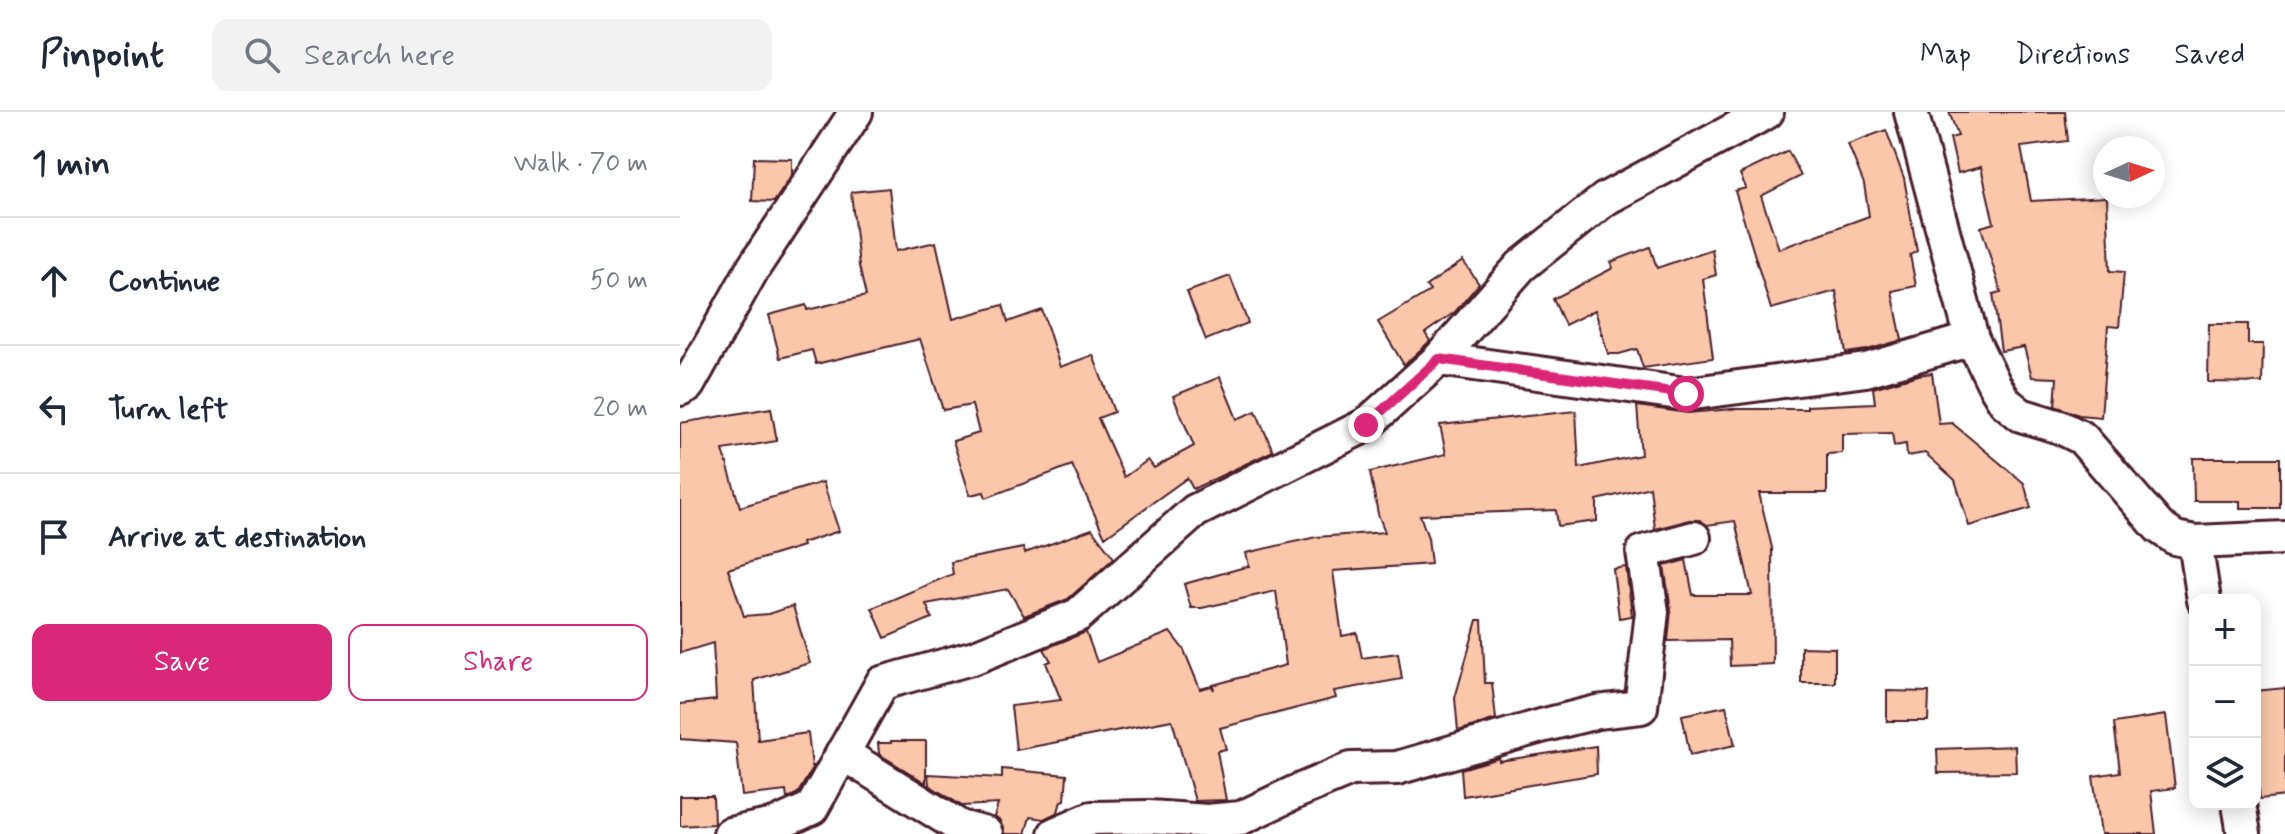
<!DOCTYPE html>
<html lang="en">
<head>
<meta charset="utf-8">
<style>
  body { margin:0; font-family:Mynerve,sans-serif; background:#f2f2f3; color:#1f2937 }
  .controls { position:absolute; right:24px; bottom:24px; display:grid; overflow:hidden; border-radius:16px; box-shadow:0 4px 20px #0003 }
  .controls button { width:72px; height:72px; display:grid; place-items:center; padding:0; border:0; border-bottom:2px solid #e0e1e3; background:#fff; color:#1f2937; font:40px sans-serif }
  .compass { position:absolute; left:1413px; top:24px; width:72px; height:72px; border-radius:50%; background:#fff; box-shadow:0 4px 20px #0003; rotate:86deg }
  .stop { position:absolute; width:24px; height:24px; margin:-18px; border:6px solid #db2777; border-radius:50%; background:#fff }
  .stop.end { background:#db2777; border-color:#fff; box-shadow:0 2px 8px #0008 }
  .list { margin:0; padding:0; list-style:none }
  h2 { display:flex; justify-content:space-between; align-items:center; height:104px; margin:0; padding:0 32px; font-size:34px }
  h2 small { font-size:26px; font-weight:400; color:#747a83 }
  .list li { display:grid; grid-template-columns:52px 1fr auto; gap:24px; align-items:center; box-sizing:border-box; height:128px; padding:0 32px; border-top:2px solid #e0e1e3 }
  .list b { display:block; font-size:30px; white-space:nowrap }
  .list em { font-size:26px; font-style:normal; color:#747a83 }
  .actions { display:flex; gap:16px; padding:24px 32px }
  .actions a { flex:1; padding:18px 0; border:2px solid #db2777; border-radius:16px; text-align:center; font-size:28px; color:#db2777 }
  .actions .main { background:#db2777; color:#fff }
  .icon { flex:none; width:44px; height:44px; fill:none; stroke:currentColor; stroke-width:2; stroke-linecap:round; stroke-linejoin:round }
  .map { position:relative; flex:none; width:1605px; height:722px; overflow:hidden }
  header { display:flex; align-items:center; gap:48px; box-sizing:border-box; height:112px; padding:0 40px; background:#fff; border-bottom:2px solid #e0e1e3 }
  header strong { font-size:38px }
  nav { display:flex; gap:44px; margin-inline-start:auto; font-size:28px }
  .search { width:560px; height:72px; background:#f2f2f3; display:flex; align-items:center; gap:20px; box-sizing:border-box; padding:0 28px; border-radius:16px; color:#747a83; font-size:30px }
  main { display:flex }
  aside { flex:1; background:#fff }
  .map>svg:first-child { display:block }
  .building { fill:#fac7ab; stroke:#4a1f2b; stroke-width:2 }
  .lines { fill:none; stroke-linecap:round; stroke-linejoin:round }
  .street-casing { stroke:#4a1f2b; stroke-width:38 }
  .street { stroke:#fff; stroke-width:32 }
  .route { stroke:#db2777; stroke-width:10 }
</style>
</head>
<body>
<header>
<strong>Pinpoint</strong>
<div class="search"><svg class="icon" aria-label="search" viewBox="0 0 24 24"><circle cx="10" cy="10" r="6"/><path d="M15 15l6 6"/></svg>Search here</div>
<nav><a>Map</a><a>Directions</a><a>Saved</a></nav>
</header>
<main>
<aside>
<h2>1 min<small>Walk · 70 m</small></h2>
<ul class="list">
<li><svg class="icon" aria-label="ahead" viewBox="0 0 24 24"><path d="M12 20V5M6 11l6-6 6 6"/></svg><div><b>Continue</b></div><em>50 m</em></li>
<li><svg class="icon" aria-label="left" viewBox="0 0 24 24"><path d="M17 20v-9H6M10 6l-5 5 5 5"/></svg><div><b>Turn left</b></div><em>20 m</em></li>
<li><svg class="icon" aria-label="arrive" viewBox="0 0 24 24"><path d="M6 21V4h12l-3 4 3 4H6"/></svg><div><b>Arrive at destination</b></div></li>
</ul>
<div class="actions"><a class="main">Save</a><a>Share</a></div>
</aside>
<div class="map">
<svg width="1605" height="722" viewBox="0 0 1605 722">
  <rect width="100%" height="100%" fill="#fff"/>
  <filter id="ink" filterUnits="userSpaceOnUse"><feTurbulence type="fractalNoise" baseFrequency=".0125" numOctaves="2"/><feDisplacementMap in="SourceGraphic" scale="16" xChannelSelector="R" yChannelSelector="G"/><feConvolveMatrix kernelMatrix="1 2 1 2 8 2 1 2 1" color-interpolation-filters="sRGB"/></filter>
  <g filter="url(#ink)">
    <g class="building">
      <polygon points="1269,0 1385,0 1388,29 1341,35 1351,89 1427,85 1430,159 1444,160 1439,215 1428,214 1421,305 1399,303 1375,294 1377,266 1352,265 1344,235 1321,239 1313,182 1321,180 1301,115 1314,111 1301,55 1278,61 1270,26 1278,24"/>
      <polygon points="1206,18 1224,66 1237,139 1230,143 1236,174 1212,179 1222,228 1187,238 1166,241 1156,179 1091,197 1055,79 1066,76 1060,62 1108,39 1121,64 1081,84 1099,137 1189,104 1184,72 1168,32"/>
      <polygon points="74,46 112,47 112,63 94,90 72,89"/>
      <polygon points="209,76 216,139 256,130 273,207 323,193 328,210 362,198 380,255 413,243 434,300 418,306 444,365 468,348 474,356 514,334 493,284 540,265 557,307 576,299 593,339 513,377 507,366 425,425 392,353 306,386 304,380 290,383 273,329 299,321 292,293 263,298 240,227 136,252 132,238 100,246 89,203 126,193 127,198 186,184 179,154 171,80"/>
      <polygon points="970,135 977,156 1032,137 1036,163 1023,167 1033,246 963,256 957,237 939,242 928,242 915,198 885,213 873,187 933,156 931,150"/>
      <polygon points="783,149 799,172 775,200 745,221 750,229 724,253 698,210 750,179 746,174"/>
      <polygon points="550,164 568,211 526,228 507,180"/>
      <polygon points="1529,212 1568,212 1568,232 1583,232 1582,271 1528,270"/>
      <polygon points="1252,261 1259,312 1272,311 1344,371 1351,396 1289,414 1275,368 1245,341 1227,344 1226,332 1214,334 1212,321 1162,322 1162,341 1147,342 1147,381 1079,381 1092,436 1093,552 1050,554 1049,528 988,529 991,498 984,454 1006,448 1013,483 1072,483 1055,409 1027,413 1020,408 1010,408 975,417 970,375 917,388 917,409 878,414 876,398 740,403 748,426 751,452 653,459 662,524 677,521 682,546 718,541 722,567 654,579 656,586 540,616 546,637 537,639 546,688 515,689 492,608 336,638 331,594 381,588 366,551 371,549 364,537 406,520 417,550 490,520 504,538 520,577 532,574 534,578 533,573 606,553 596,479 522,496 511,496 504,472 569,454 566,441 636,425 705,420 698,402 690,360 766,342 760,313 896,299 899,356 961,343 957,294 1008,301 1052,297 1127,297 1127,294 1195,291 1193,276 1238,263"/>
      <polygon points="91,296 97,329 43,338 60,395 143,370 159,419 122,431 123,434 48,457 64,504 88,502 113,494 130,551 74,568 78,628 128,621 132,654 134,654 118,681 107,687 106,679 62,684 56,631 0,627 0,592 36,588 33,531 0,541 0,311"/>
      <polygon points="1513,346 1600,346 1600,396 1560,396 1560,389 1514,389"/>
      <polygon points="412,417 434,446 388,487 344,504 328,477 246,492 252,506 205,526 192,496 273,462 271,450 343,436 345,441"/>
      <polygon points="946,455 952,504 939,506 933,457"/>
      <polygon points="797,508 802,508 805,571 812,571 816,607 778,619 775,586"/>
      <polygon points="1121,535 1155,536 1155,571 1121,571"/>
      <polygon points="1605,576 1605,684 1580,687 1575,638 1575,579"/>
      <polygon points="1207,579 1249,580 1248,609 1207,609"/>
      <polygon points="1046,594 1055,633 1010,643 1002,603"/>
      <polygon points="1486,603 1495,676 1471,679 1476,722 1421,722 1413,664 1440,660 1434,611"/>
      <polygon points="211,629 246,629 246,671 199,642 198,631 211,631"/>
      <polygon points="916,634 917,662 783,684 781,657 819,646 819,649"/>
      <polygon points="1335,634 1336,660 1258,661 1257,637"/>
      <polygon points="322,657 387,663 385,688 381,689 378,700 364,707 350,705 345,722 324,722 320,709 314,705 318,692 282,694 249,673 248,662 322,666"/>
      <polygon points="0,684 33,684 34,712 0,714"/>
    </g>
    <g class="lines">
      <g class="street-casing">
        <g id="street">
          <polyline points="1231,0 1292,227 1314,272 1325,290 1341,303 1380,315 1402,326 1479,415 1495,426 1515,430 1605,426"/>
          <polyline points="759,247 1006,282 1186,258 1292,227"/>
          <polyline points="0,277 8,273 72,158 176,0"/>
          <polyline points="1515,430 1524,488"/>
          <polyline points="162,641 280,715 306,722"/>
          <polyline points="1559,692 1564,722"/>
          <polyline points="50,722 95,713 132,696 202,571 295,545 398,503 515,399 686,313 759,247 841,154 925,87 1087,0"/>
          <polyline points="375,722 412,706 469,705 527,709 561,706 616,680 671,657 717,656 861,614 917,600 961,595 972,500 963,440 1014,426"/>
        </g>
      </g>
      <use href="#street" class="street"/>
    </g>
  </g>
  <g class="lines" filter="url(#ink)">
    <polyline class="route" points="686,313 759,247 1006,282"/>
  </g>
</svg>
<div class="controls">
<button>+</button>
<button>−</button>
<button><svg class="icon" aria-label="layers" viewBox="0 0 24 24"><path d="M12 4l9 5-9 5-9-5zM3 14l9 5 9-5"/></svg></button>
</div>
<svg class="compass" viewBox="-18 -18 36 36"><path d="M0-13l5 13h-10z" fill="#e53935"/><path d="M0 13l5-13h-10z" fill="#747a83"/></svg>
<div class="stop" style="left:1006px;top:282px"></div>
<div class="stop end" style="left:686px;top:313px"></div>
</div>
</main>
</body>
</html>
